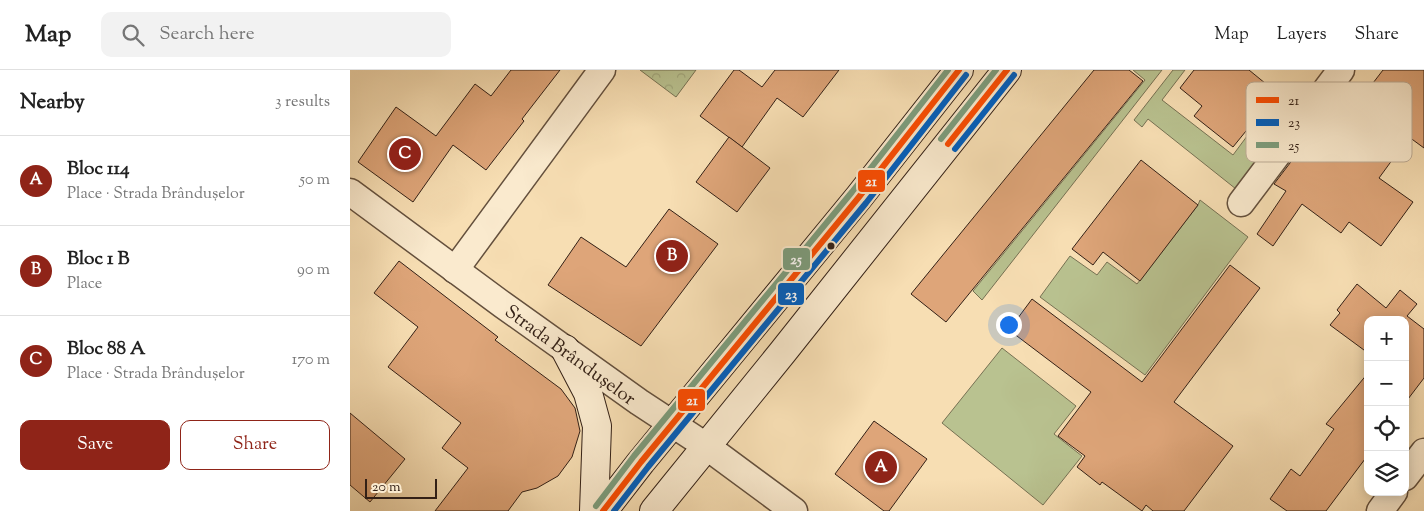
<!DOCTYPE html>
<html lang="en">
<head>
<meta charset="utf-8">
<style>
  body { margin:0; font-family:"Sorts Mill Goudy",serif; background:#f2f2f2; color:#222 }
  .controls { position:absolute; right:15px; bottom:15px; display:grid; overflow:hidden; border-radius:10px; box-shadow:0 2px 12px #0003 }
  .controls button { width:45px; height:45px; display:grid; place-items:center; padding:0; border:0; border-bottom:1px solid #e0e0e0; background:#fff; color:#222; font:25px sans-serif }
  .scale { position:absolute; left:15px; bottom:12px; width:72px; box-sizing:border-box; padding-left:5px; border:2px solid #332016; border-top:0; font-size:14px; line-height:18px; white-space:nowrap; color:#332016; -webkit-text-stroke:4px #faeace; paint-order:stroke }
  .you { position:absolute; left:658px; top:254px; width:18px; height:18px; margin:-12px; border:4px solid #fff; border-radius:50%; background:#1a73e8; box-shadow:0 0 0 8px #1a73e833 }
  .badge { display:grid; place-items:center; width:32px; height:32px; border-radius:50%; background:#8f2418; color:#fff; font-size:16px; font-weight:700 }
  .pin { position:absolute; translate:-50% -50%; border:2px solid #fff; box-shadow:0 1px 5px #0006 }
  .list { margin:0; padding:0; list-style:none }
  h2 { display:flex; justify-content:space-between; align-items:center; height:65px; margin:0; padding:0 20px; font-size:21px }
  h2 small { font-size:16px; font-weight:400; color:#767676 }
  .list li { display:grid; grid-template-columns:32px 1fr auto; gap:15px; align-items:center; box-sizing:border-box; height:90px; padding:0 20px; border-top:1px solid #e0e0e0 }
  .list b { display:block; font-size:19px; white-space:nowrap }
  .list p { margin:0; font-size:16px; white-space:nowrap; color:#767676 }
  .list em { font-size:16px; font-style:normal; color:#767676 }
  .actions { display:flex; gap:10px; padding:15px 20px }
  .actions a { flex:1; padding:11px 0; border:1px solid #8f2418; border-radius:10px; text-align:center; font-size:18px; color:#8f2418 }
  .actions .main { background:#8f2418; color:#fff }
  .icon { flex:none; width:28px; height:28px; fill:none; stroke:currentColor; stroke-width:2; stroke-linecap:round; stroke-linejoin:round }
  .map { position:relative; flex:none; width:1074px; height:441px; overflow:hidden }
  header { display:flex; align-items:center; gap:30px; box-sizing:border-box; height:70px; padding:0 25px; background:#fff; border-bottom:1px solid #e0e0e0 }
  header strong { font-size:24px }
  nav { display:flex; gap:28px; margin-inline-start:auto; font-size:18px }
  .search { width:350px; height:45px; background:#f2f2f2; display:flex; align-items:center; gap:12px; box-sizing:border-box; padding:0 18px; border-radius:10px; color:#767676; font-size:19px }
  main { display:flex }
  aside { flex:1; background:#fff }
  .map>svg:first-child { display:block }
  .grass { fill:#b9c290; stroke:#767153 }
  .park { fill:url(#park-crowns); stroke:#767153 }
  .building { fill:#dea579; stroke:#332016 }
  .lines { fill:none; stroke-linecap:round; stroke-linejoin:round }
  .minor-casing { stroke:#64503d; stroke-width:29 }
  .secondary-casing { stroke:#332016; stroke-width:30 }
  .minor { stroke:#faeace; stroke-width:26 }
  .secondary { stroke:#faeace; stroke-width:28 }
  .bus-1-casing { stroke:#faeace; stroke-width:10 }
  .bus-2-casing { stroke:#faeace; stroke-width:10 }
  .bus-3-casing { stroke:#faeace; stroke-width:10 }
  .bus-1 { stroke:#fc4c01; stroke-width:6 }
  .bus-2 { stroke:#005ebe; stroke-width:6 }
  .bus-3 { stroke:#7c9d7d; stroke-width:6 }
  .bus-dot { fill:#332016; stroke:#faeace; stroke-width:2 }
  .labels { text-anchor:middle; stroke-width:5; stroke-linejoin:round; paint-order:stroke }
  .street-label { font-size:19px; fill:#332016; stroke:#faeace }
  .key { fill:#faeace; stroke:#bead97; stroke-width:1 }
  .key-label { font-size:14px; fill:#332016 }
  .line-badge { stroke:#faeace; stroke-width:2 }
  .badge-label { font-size:14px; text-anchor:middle; font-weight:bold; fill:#fff }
</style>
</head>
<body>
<header>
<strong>Map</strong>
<div class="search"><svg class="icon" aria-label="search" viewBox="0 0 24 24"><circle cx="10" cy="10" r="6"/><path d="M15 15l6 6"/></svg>Search here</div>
<nav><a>Map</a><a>Layers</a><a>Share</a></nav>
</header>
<main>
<aside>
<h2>Nearby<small>3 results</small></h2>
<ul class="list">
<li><span class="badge">A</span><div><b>Bloc 114</b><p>Place · Strada Brândușelor</p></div><em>50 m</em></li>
<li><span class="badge">B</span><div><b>Bloc 1 B</b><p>Place</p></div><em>90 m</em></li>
<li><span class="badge">C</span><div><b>Bloc 88 A</b><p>Place · Strada Brândușelor</p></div><em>170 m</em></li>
</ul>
<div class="actions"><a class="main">Save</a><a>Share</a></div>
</aside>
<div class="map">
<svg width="1074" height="441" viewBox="0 0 1074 441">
  <defs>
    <pattern id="park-crowns" width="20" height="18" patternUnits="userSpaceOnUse" patternTransform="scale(1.25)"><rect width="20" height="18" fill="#b9c290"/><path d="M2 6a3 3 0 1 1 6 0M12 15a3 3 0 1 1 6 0" fill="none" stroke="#a0a67b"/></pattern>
  </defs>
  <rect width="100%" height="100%" fill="#f7deb3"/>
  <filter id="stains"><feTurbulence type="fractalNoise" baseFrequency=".004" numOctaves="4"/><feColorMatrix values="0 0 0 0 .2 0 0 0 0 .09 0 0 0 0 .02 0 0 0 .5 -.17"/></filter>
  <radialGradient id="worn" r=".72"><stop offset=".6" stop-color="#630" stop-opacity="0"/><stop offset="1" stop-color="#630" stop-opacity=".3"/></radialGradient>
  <g class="grass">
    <polygon points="783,0 812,0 632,230 623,221 795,10"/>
    <polygon points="823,0 835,0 812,30 883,85 909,50 915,54 940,21 957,33 891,123 798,49 792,57 784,50"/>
    <polygon points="850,130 898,167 795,305 690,227 720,186 747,205 757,192 787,214 848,135"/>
    <polygon points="652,278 726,336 704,364 732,386 693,435 592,353"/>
  </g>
  <polygon class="park" points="290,0 346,0 326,27"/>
  <g class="building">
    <polygon points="161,0 210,0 172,49 174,51 136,100 103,75 63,132 8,92 46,37 86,66 125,14 141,26"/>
    <polygon points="384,0 389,0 412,17 425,0 489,0 453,47 427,28 392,77 350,46"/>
    <polygon points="744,0 779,0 793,11 596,252 561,224"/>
    <polygon points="844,0 899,0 932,27 914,49 909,45 883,77 844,46 852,36 830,18"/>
    <polygon points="1033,0 1074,0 1074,78 1059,67 1029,108 1063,132 1031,176 999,152 991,163 952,134 923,176 907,164 936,121 924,114 953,76 954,77 965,62 980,73 1024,14 1023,13"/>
    <polygon points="379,67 420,98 387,142 346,112"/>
    <polygon points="791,90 848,135 790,211 753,182 743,195 722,179"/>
    <polygon points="319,139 368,174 291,276 198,215 231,167 276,197"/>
    <polygon points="49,191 148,267 145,270 211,319 225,338 230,361 222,387 208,406 187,418 172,422 158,441 85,441 118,398 92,378 111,353 38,297 68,257 24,223"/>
    <polygon points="880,195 910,218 824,332 883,376 834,441 803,441 796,435 792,441 752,412 750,415 727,397 735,386 708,366 741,322 659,260 682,229 792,312"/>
    <polygon points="1007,214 1036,238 1050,220 1067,234 1057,246 1074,259 1074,308 1055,333 1055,248 1054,250 1018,250 1018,283 980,255 990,243 987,240"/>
    <polygon points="1018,303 1018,385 976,441 937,441 920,429 941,399 950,406 984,359 976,354"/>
    <polygon points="0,343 55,389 20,432 0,415"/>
    <polygon points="524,351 577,389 539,441 534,441 485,404"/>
  </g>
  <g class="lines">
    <g class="minor-casing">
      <g id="minor">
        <polyline points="0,122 153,235 289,332 356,376 444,441"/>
        <polyline points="891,133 991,0"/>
        <polyline points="105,200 252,0"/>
        <polyline points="1055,407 1074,382"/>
        <polyline points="1030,441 1044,422"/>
      </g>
    </g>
    <g class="secondary-casing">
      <g id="secondary">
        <polyline points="215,279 238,323 247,356 244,441"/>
        <polyline points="253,441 291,392 509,127 609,0"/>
        <polyline points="304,441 432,283 657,0"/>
      </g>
    </g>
    <use href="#minor" class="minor"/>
    <use href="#secondary" class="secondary"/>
    <g class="bus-1-casing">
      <g id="bus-1">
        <polyline points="598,74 657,0"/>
        <polyline points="253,441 291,392 509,127 609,0"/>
      </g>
    </g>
    <g class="bus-2-casing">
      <g id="bus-2">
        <polyline points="605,79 664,5"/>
        <polyline points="264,441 298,397 516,133 616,5"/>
      </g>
    </g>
    <g class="bus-3-casing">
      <g id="bus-3">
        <polyline points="591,69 646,0"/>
        <polyline points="246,436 284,386 502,122 598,0"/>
      </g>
    </g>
    <use href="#bus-1" class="bus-1"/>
    <use href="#bus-2" class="bus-2"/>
    <use href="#bus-3" class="bus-3"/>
  </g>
  <circle class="bus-dot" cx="481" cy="176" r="4.5"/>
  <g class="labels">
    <g class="street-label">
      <text transform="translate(221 284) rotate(36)" y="7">Strada Brândușelor</text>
    </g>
  </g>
  <rect x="896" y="12" width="166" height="80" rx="8" class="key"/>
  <rect x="906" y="27" width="23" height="6" fill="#fc4c01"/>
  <rect x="906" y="49" width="23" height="7" fill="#005ebe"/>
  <rect x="906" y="72" width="23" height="6" fill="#7c9d7d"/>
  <g class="key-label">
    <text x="938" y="35">21</text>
    <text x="938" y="57">23</text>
    <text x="938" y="80">25</text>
  </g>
  <g class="line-badge">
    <rect x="507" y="99" width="29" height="24" rx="5" fill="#fc4c01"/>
    <rect x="432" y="177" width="29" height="24" rx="5" fill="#7c9d7d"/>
    <rect x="427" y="212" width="28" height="24" rx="5" fill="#005ebe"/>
    <rect x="327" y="318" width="29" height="24" rx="5" fill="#fc4c01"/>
  </g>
  <g class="badge-label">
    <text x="521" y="116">21</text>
    <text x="446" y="194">25</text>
    <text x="441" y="229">23</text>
    <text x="342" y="335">21</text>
  </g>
  <rect width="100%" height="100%" filter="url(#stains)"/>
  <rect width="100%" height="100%" fill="url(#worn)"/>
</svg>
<div class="controls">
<button>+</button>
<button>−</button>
<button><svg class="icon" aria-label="locate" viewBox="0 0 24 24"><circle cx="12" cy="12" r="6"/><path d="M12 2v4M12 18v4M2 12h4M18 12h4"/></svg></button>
<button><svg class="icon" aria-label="layers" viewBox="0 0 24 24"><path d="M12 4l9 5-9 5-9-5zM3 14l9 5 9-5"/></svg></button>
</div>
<div class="scale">20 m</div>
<div class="you"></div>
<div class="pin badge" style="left:531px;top:397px">A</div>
<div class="pin badge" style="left:322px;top:186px">B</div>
<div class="pin badge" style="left:55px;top:84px">C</div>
</div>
</main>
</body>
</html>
